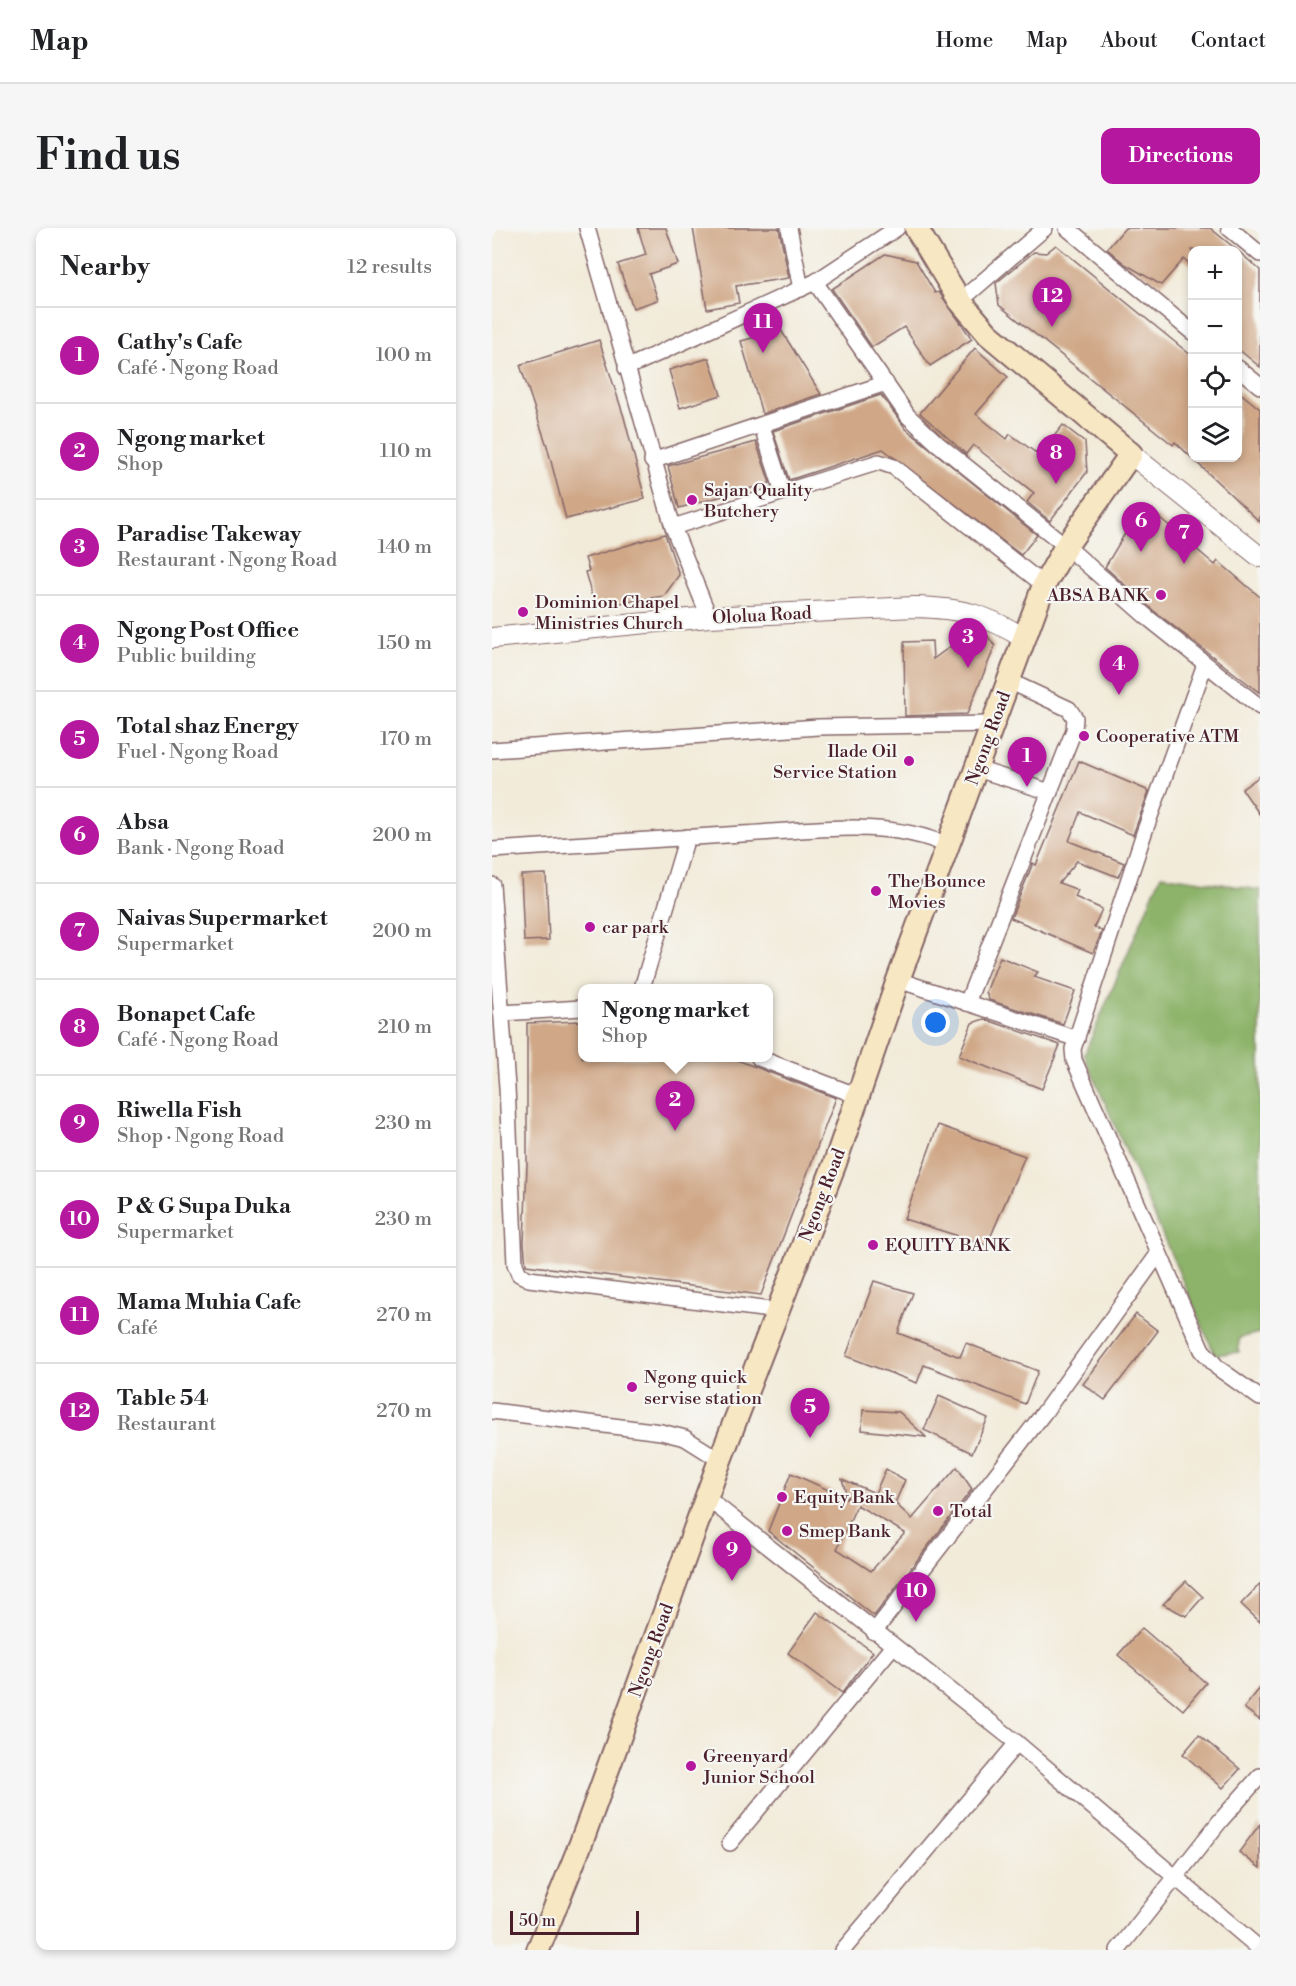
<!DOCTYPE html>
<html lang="en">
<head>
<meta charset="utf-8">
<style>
  body { margin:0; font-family:"Libre Bodoni",serif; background:#f6f6f6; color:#202124 }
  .controls { position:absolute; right:18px; top:18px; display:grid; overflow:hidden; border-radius:12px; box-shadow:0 3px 9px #0003 }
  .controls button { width:54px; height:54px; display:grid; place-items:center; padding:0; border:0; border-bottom:2px solid #e0e0e0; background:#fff; color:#202124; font:30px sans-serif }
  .scale { position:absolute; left:18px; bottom:15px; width:129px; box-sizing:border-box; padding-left:6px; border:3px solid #4a1f2b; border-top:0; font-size:16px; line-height:21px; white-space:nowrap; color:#4a1f2b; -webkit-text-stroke:4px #f6f6f2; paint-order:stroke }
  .you { position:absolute; left:444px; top:795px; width:21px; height:21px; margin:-15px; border:4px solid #fff; border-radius:50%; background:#1a73e8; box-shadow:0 0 0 9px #1a73e833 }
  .badge { display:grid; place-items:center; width:39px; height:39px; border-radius:50%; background:#b5179e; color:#fff; font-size:20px; font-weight:700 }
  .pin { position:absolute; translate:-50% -50px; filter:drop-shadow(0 2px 3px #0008) }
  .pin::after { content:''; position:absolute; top:32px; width:21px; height:18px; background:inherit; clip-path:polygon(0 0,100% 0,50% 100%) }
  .popup { position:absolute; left:86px; top:756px; width:195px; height:78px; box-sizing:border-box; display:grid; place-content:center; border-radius:12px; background:#fff; filter:drop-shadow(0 2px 4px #0005); font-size:20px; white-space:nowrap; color:#757577 }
  .popup b { font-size:22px; color:#202124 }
  .popup::after { content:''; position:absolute; left:50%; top:100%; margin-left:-12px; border:12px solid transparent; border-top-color:#fff }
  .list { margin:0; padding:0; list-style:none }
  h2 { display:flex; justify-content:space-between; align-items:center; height:78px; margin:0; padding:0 24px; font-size:26px }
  h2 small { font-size:20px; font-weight:400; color:#757577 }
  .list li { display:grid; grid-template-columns:39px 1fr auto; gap:18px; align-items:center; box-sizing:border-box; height:96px; padding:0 24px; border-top:2px solid #e0e0e0 }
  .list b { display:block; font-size:22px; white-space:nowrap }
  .list p { margin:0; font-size:20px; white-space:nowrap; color:#757577 }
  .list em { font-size:20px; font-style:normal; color:#757577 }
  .icon { flex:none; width:33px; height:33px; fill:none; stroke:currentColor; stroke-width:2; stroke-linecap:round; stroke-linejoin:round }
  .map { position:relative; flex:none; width:768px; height:1722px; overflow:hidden; border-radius:12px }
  header { display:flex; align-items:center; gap:36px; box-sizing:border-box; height:84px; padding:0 30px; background:#fff; border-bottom:2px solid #e0e0e0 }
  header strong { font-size:28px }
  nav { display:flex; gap:33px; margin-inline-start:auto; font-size:21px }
  .intro { display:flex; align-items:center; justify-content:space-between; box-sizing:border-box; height:144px; padding:0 36px }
  h1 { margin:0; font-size:42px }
  .button { padding:15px 27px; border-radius:12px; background:#b5179e; color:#fff; font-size:21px; font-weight:700 }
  main { display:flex; gap:36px; padding:0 36px }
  aside { flex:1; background:#fff; border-radius:12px; box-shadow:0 3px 9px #0003 }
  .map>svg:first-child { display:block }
  .forest { fill:#8cb369; stroke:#6b694a; stroke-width:1.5 }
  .building { fill:#d0a888; fill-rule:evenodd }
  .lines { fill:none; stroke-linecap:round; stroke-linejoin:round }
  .minor-casing { stroke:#856668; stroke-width:18 }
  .tertiary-casing { stroke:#856668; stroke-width:22 }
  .secondary-casing { stroke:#856668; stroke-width:26 }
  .minor { stroke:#fff; stroke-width:15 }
  .tertiary { stroke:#fff; stroke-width:20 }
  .secondary { stroke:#f8e7c3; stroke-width:22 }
  .poi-dot { fill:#b5179e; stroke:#f6f6f2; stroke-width:2 }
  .labels { text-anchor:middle; stroke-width:4.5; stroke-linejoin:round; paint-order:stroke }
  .poi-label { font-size:18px; fill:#4a1f2b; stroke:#f6f6f2; text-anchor:start }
  .street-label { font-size:18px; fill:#4a1f2b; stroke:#f6f6f2 }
</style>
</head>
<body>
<header>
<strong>Map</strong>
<nav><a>Home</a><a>Map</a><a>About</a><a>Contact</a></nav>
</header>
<div class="intro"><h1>Find us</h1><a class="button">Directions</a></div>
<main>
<aside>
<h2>Nearby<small>12 results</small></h2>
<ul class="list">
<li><span class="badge">1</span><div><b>Cathy's Cafe</b><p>Café · Ngong Road</p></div><em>100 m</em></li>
<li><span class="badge">2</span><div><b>Ngong market</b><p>Shop</p></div><em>110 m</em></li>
<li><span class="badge">3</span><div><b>Paradise Takeway</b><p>Restaurant · Ngong Road</p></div><em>140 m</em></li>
<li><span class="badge">4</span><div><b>Ngong Post Office</b><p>Public building</p></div><em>150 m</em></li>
<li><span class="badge">5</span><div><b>Total shaz Energy</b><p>Fuel · Ngong Road</p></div><em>170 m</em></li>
<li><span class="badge">6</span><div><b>Absa</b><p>Bank · Ngong Road</p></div><em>200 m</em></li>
<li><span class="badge">7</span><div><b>Naivas Supermarket</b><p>Supermarket</p></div><em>200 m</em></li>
<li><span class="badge">8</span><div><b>Bonapet Cafe</b><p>Café · Ngong Road</p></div><em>210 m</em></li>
<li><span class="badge">9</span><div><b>Riwella Fish</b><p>Shop · Ngong Road</p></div><em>230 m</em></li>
<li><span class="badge">10</span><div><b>P &amp; G Supa Duka</b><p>Supermarket</p></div><em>230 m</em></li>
<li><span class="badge">11</span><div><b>Mama Muhia Cafe</b><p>Café</p></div><em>270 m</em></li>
<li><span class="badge">12</span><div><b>Table 54</b><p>Restaurant</p></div><em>270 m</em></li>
</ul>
</aside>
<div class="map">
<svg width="768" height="1722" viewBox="0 0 768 1722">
  <rect width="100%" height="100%" fill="#f6f6f2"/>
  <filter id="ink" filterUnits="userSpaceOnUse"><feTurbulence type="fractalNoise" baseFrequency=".0167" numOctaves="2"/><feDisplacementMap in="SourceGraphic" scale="12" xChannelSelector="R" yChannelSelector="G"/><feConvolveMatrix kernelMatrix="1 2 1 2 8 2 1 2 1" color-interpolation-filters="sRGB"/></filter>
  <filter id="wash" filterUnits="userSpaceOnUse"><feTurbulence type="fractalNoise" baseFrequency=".008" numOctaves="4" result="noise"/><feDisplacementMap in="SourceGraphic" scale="24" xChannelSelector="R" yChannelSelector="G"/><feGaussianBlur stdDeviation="1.35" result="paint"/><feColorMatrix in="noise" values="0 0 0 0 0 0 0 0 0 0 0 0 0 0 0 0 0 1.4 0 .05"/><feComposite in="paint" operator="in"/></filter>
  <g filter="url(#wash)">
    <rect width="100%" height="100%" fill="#f2ebda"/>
    <polygon class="forest" points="669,647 768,662 768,1105 747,1110 747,1124 723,1127 592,827"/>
    <g id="blocks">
      <g class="building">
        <polygon points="146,0 174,0 186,36 157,46 166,72 141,80 126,36 154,27"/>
        <polygon points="201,0 287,0 297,50 244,58 247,75 215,81"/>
        <polygon points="633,0 718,0 745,22 700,22 700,38 692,31 669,57 633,36 615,21"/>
        <polygon points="564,17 700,128 700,230 746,230 746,163 768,181 768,294 683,214 681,217 507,77 504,55 542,24 554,25"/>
        <polygon points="746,23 768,42 768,139 746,121"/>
        <polygon points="393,26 424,33 443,65 447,64 480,111 438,138 412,99 380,119 340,61"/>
        <polygon points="289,102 329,166 270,186 249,113"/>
        <polygon points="107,112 132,189 153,271 74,291 55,218 28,137"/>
        <polygon points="483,120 516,149 484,186 515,211 518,206 547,227 571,197 593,214 595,244 558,293 535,274 542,265 481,217 474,226 428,185"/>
        <polygon points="217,130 229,167 188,180 177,142"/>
        <polygon points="389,167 414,201 545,307 529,327 391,221 297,252 281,203"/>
        <polygon points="264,214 278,255 187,280 176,238"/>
        <polygon points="667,289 723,337 726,333 768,369 768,465 662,383 613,339 641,292"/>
        <polygon points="173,306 187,347 172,368 103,379 93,344 97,343 93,330"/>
        <polygon points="484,400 492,403 503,418 475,486 413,488 412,414 440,413 441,431"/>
        <polygon points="587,533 657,563 641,607 588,584 577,613 632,635 626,649 585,633 567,655 586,662 583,669 610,681 602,699 610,703 601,725 519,690 541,635 544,637"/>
        <polygon points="768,548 768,587 750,561"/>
        <polygon points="54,646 57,712 32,713 29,647"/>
        <polygon points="508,729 546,744 542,749 583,763 571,796 497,772 494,764"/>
        <polygon points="492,791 568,817 550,861 467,828 480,795"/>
        <polygon points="90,793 90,830 240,830 344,870 269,1067 34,1037 32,1016 35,936 35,795"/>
        <polygon points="446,897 533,928 495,1017 412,991"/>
        <polygon points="382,1053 421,1065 406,1105 468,1129 474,1115 546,1143 533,1176 432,1137 425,1155 354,1128"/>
        <polygon points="644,1086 666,1103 613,1172 591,1156"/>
        <polygon points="447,1168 496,1190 480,1225 432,1202"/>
        <polygon points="371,1182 407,1184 434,1209 370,1202"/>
        <path d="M465,1239L480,1261L382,1388L276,1303L299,1245L356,1271L350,1251L383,1265L394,1241L413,1252L403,1275L420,1291ZM365,1277L413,1305L379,1343L345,1321Z"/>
        <polygon points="694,1353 711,1369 694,1388 671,1376"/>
        <polygon points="768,1356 768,1394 749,1376"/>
        <polygon points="325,1384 381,1424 350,1465 296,1425"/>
        <polygon points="650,1400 714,1455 691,1482 626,1427"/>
        <polygon points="768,1460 768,1492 752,1480"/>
        <polygon points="707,1507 748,1541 731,1560 691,1526"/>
        <polygon points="768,1596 768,1640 747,1624"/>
      </g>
    </g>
  </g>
  <g filter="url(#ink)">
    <use href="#blocks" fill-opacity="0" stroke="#856668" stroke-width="1.5"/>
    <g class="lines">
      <g class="minor-casing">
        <g id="minor">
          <polyline points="95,0 181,299"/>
          <polyline points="297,0 309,61"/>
          <polyline points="575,0 700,104"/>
          <polyline points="737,0 768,26"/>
          <polyline points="323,54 416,188 446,216 574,318 656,390 768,479"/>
          <polyline points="468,73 553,0"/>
          <polyline points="134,140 323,54 405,0"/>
          <polyline points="746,140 768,158"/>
          <polyline points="270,199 291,264"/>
          <polyline points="160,233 394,155"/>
          <polyline points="217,389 181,299 387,234 402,239 552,357"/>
          <polyline points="713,436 652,605 581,821 582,832 710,1122 726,1140 768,1170"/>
          <polyline points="0,522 326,499 501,496"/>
          <polyline points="485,541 558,564"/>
          <path d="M0,622C83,617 167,611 250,606C318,603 394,589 457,618"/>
          <polyline points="0,657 15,859 23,1036 27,1046 37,1051 286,1083"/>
          <polyline points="406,752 585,811"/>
          <polyline points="150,760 195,609"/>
          <polyline points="475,775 582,502 583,490 577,481 517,453"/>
          <polyline points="10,785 90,780"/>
          <polyline points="267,830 366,868"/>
          <polyline points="0,1183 169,1204 193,1210 228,1232"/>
          <polyline points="215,1270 525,1515 768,1721"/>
          <polyline points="382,1404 551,1186 667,1025"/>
          <polyline points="238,1615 401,1418"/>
          <polyline points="351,1722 525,1515"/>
          <polyline points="626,1722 728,1593 768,1548"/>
        </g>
      </g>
      <g class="tertiary-casing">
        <g id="tertiary">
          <polyline points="639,226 768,329"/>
          <path d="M0,410L217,389L422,379C468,380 494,386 533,411"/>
        </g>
      </g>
      <g class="secondary-casing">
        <polyline id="secondary" points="46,1722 89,1615 228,1232 343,935 406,752 552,357 574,318 639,226 496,106 468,73 424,0"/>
      </g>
      <use href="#minor" class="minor"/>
      <use href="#tertiary" class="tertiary"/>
      <use href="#secondary" class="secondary"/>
    </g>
  </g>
  <g class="poi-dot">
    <circle cx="200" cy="272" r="6"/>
    <circle cx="669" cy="367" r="6"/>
    <circle cx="31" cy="384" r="6"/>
    <circle cx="592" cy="508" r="6"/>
    <circle cx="417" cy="533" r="6"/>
    <circle cx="384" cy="663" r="6"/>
    <circle cx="98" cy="699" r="6"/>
    <circle cx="381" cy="1017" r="6"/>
    <circle cx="140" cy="1159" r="6"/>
    <circle cx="290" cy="1269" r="6"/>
    <circle cx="446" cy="1283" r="6"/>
    <circle cx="295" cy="1303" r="6"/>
    <circle cx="199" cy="1538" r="6"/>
  </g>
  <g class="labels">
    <g class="poi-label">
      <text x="212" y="268">Sajan Quality<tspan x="212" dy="21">Butchery</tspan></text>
      <text x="657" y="373" text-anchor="end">ABSA BANK</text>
      <text x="43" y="380">Dominion Chapel<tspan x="43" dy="21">Ministries Church</tspan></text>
      <text x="604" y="514">Cooperative ATM</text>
      <text x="405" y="529" text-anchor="end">Ilade Oil<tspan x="405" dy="21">Service Station</tspan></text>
      <text x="396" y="659">The Bounce<tspan x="396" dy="21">Movies</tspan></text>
      <text x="110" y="705">car park</text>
      <text x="393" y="1023">EQUITY BANK</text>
      <text x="152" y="1155">Ngong quick<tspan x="152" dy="21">servise station</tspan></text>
      <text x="302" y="1275">Equity Bank</text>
      <text x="458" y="1289">Total</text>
      <text x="307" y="1309">Smep Bank</text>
      <text x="211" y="1534">Greenyard<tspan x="211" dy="21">Junior School</tspan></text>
    </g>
    <g class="street-label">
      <text transform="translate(270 387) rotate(-3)" y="6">Ololua Road</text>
      <text transform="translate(496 510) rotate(-70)" y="6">Ngong Road</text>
      <text transform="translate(330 967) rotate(-69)" y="6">Ngong Road</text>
      <text transform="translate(159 1422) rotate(-70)" y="6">Ngong Road</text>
    </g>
  </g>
</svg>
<div class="controls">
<button>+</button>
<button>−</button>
<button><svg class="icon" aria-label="locate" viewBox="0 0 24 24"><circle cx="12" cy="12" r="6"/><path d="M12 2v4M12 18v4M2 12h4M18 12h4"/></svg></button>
<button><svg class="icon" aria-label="layers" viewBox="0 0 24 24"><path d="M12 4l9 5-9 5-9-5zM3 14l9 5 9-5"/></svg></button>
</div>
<div class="scale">50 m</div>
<div class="you"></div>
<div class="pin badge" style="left:535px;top:559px">1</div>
<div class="pin badge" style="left:183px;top:903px">2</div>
<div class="popup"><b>Ngong market</b>Shop</div>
<div class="pin badge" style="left:476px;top:440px">3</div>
<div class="pin badge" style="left:627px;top:467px">4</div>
<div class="pin badge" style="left:318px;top:1210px">5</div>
<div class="pin badge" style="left:649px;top:324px">6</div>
<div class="pin badge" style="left:692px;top:336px">7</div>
<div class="pin badge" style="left:564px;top:256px">8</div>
<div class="pin badge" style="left:240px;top:1353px">9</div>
<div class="pin badge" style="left:424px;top:1394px">10</div>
<div class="pin badge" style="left:271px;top:125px">11</div>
<div class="pin badge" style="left:560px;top:99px">12</div>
</div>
</main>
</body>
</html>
